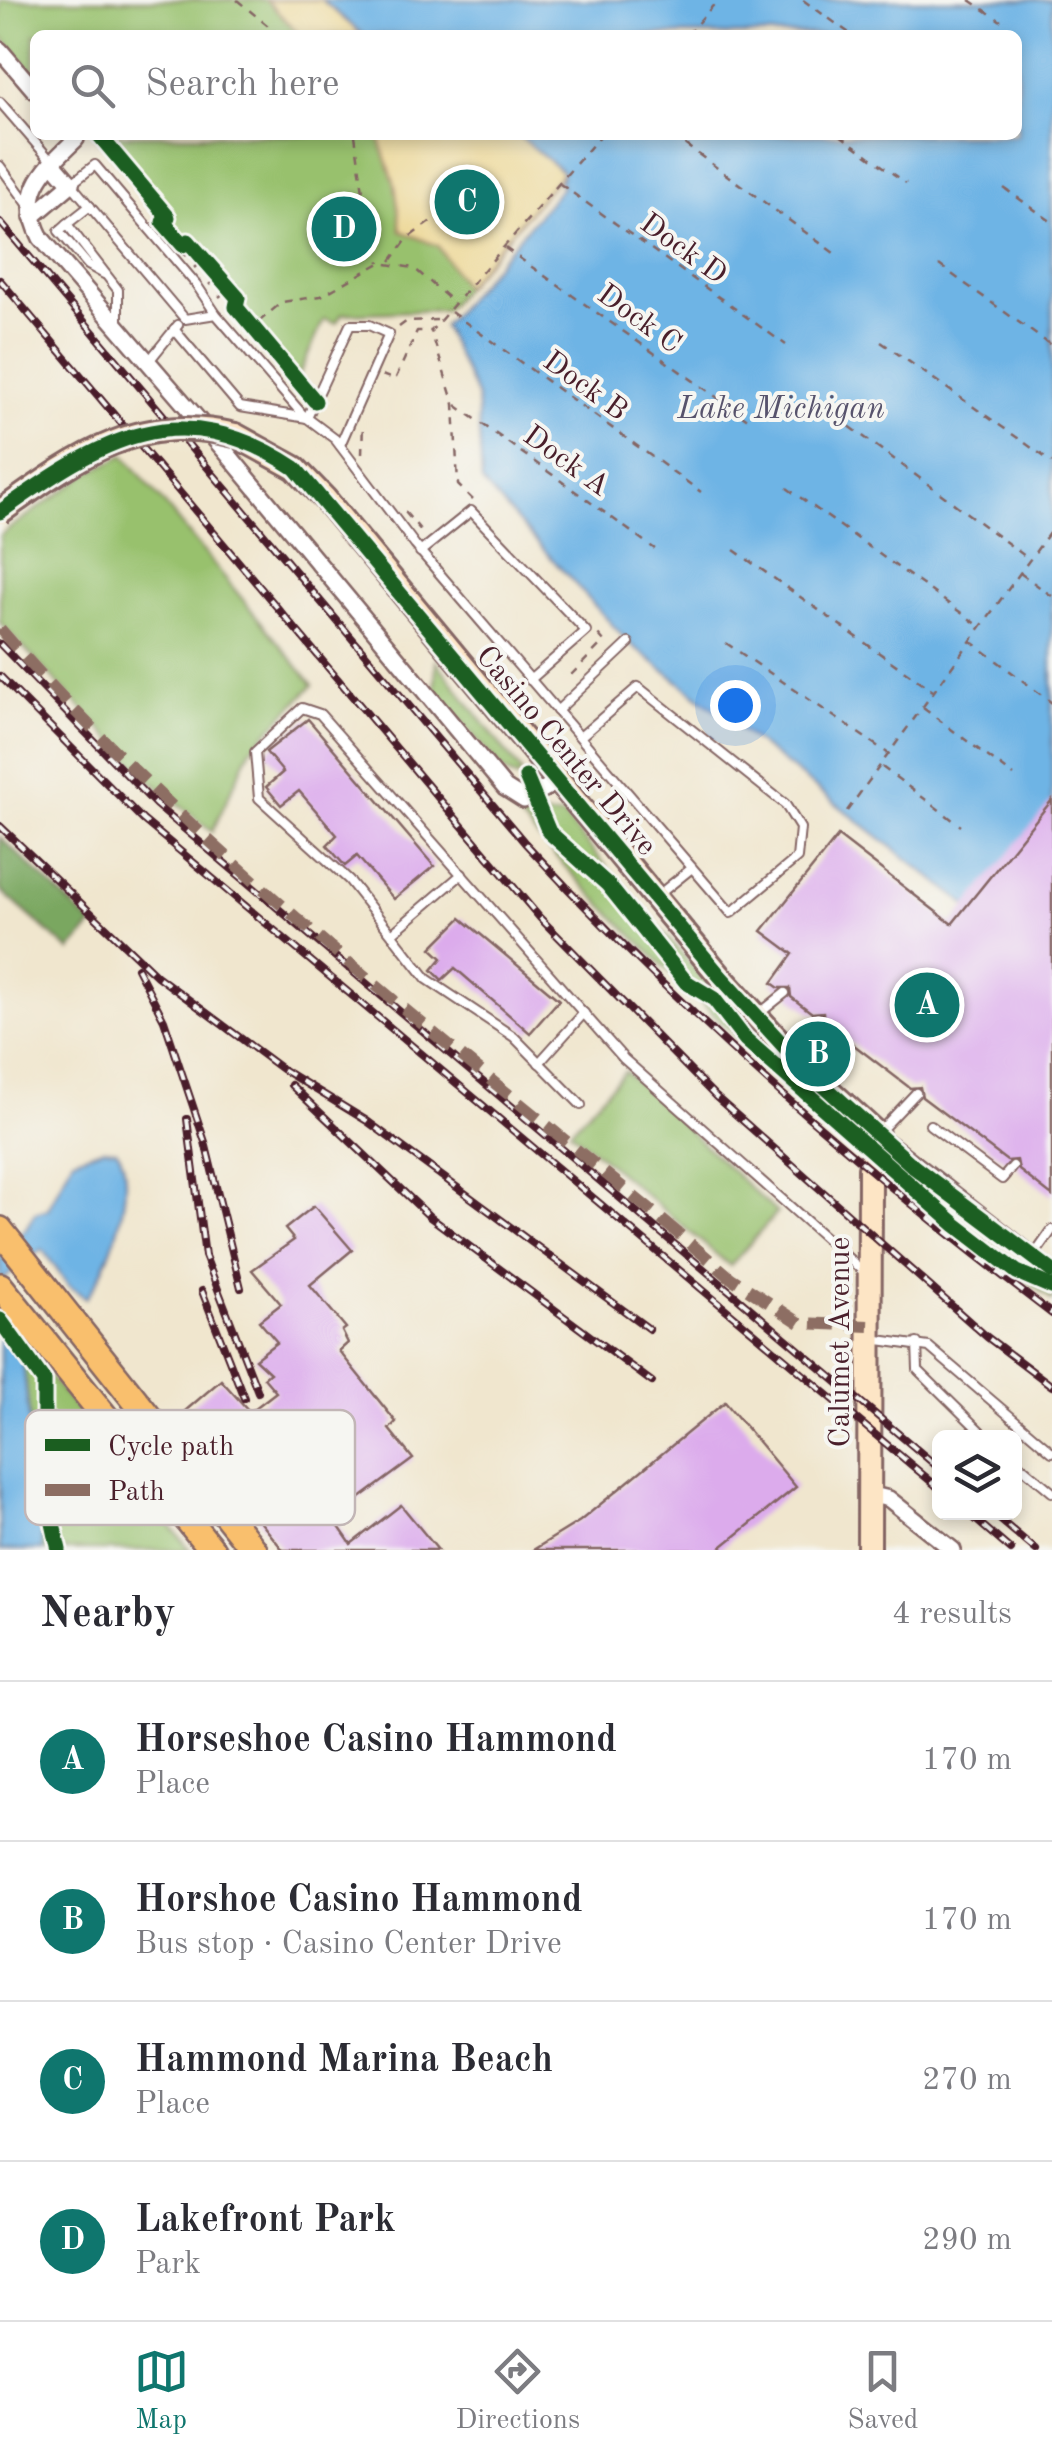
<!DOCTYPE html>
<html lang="en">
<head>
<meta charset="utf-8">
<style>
  body { margin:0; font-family:"Old Standard TT",serif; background:#f7f7f7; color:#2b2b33 }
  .controls { position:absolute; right:30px; bottom:30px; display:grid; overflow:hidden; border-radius:15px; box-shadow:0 5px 15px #0003 }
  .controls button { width:90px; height:90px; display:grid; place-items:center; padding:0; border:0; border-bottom:2px solid #e1e1e2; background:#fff; color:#2b2b33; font:50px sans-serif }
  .you { position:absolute; left:735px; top:705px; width:35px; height:35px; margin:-25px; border:8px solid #fff; border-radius:50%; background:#1a73e8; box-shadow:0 0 0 15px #1a73e833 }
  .badge { display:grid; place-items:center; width:65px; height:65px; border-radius:50%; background:#0f766e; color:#fff; font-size:32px; font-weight:700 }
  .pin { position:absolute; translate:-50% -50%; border:5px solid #fff; box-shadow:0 2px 10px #0006 }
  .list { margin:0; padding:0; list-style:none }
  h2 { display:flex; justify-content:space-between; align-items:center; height:130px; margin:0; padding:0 40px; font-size:42px }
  h2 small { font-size:32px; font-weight:400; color:#7c7c81 }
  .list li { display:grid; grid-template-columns:65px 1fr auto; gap:30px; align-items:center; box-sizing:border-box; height:160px; padding:0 40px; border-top:2px solid #e1e1e2 }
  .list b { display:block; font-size:38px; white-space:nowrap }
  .list p { margin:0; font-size:32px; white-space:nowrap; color:#7c7c81 }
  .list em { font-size:32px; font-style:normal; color:#7c7c81 }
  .icon { flex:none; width:55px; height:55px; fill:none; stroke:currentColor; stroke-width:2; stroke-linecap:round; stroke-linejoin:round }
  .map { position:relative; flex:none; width:1052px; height:1550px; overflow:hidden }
  .search { position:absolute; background:#fff; box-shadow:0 5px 15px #0003; left:30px; right:30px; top:30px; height:110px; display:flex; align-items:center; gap:25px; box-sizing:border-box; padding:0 35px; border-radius:15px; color:#7c7c81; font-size:38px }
  .sheet { height:770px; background:#fff }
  nav { display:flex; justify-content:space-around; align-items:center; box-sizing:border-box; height:140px; border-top:2px solid #e1e1e2; background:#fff; font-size:28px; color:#7c7c81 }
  nav a { display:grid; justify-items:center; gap:5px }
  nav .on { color:#0f766e }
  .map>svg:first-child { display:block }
  .green { fill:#98c16d; stroke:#71704c; stroke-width:2.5 }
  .forest { fill:#7aa760; stroke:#626346; stroke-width:2.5 }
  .sand { fill:#eeda9e; stroke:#9c7c64; stroke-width:2.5 }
  .water { fill:#6eb4e5; stroke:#5c6a88; stroke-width:2.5 }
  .building { fill:#dcabec }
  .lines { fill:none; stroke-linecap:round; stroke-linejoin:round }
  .lane-casing { stroke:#846564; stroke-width:12 }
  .street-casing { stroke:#846564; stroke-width:20 }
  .secondary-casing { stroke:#846564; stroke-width:28 }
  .primary-casing { stroke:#846564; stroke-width:30 }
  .path { stroke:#846564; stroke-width:2.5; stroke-dasharray:8 8; stroke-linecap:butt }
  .lane { stroke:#fff; stroke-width:8 }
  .street { stroke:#fff; stroke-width:15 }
  .secondary { stroke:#fde5c5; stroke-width:22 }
  .primary { stroke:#f9bf6d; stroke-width:25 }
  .rail-casing { stroke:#4a1f2b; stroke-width:8 }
  .rail { stroke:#f6f6f2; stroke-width:4; stroke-dasharray:11; stroke-linecap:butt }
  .secondary-bridge-casing { stroke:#846564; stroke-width:28; stroke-linecap:butt }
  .secondary-bridge { stroke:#fde5c5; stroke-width:22 }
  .quiet { stroke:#8d6e63; stroke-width:12; stroke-dasharray:25 12; stroke-linecap:butt }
  .cycleway-casing { stroke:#f6f6f2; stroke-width:21 }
  .cycleway { stroke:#1b5e20; stroke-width:15 }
  .labels { text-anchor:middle; stroke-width:8; stroke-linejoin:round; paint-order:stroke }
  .street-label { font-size:30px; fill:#4a1f2b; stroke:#f6f6f2 }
  .water-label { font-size:32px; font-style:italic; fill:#57536c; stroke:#f6f6f2 }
  .key { fill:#f6f6f2; stroke:#c2b6b6; stroke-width:2.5 }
  .key-label { font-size:28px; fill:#4a1f2b }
</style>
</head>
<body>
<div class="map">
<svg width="1052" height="1550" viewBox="0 0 1052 1550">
  <rect width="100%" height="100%" fill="#f6f6f2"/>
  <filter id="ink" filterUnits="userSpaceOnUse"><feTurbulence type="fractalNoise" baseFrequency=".01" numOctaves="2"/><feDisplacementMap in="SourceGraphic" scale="20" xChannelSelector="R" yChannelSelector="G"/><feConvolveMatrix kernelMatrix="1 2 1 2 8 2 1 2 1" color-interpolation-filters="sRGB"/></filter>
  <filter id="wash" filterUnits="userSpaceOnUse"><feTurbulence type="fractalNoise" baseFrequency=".0048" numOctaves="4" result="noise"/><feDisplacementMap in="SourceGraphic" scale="40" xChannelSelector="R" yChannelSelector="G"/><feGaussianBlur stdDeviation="2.25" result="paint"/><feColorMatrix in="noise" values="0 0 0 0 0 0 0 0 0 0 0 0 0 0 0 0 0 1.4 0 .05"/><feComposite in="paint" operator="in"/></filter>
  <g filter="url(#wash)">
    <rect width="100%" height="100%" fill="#f0e6ce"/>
    <g class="green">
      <polygon points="0,0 322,0 363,35 35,35 35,75 0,35"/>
      <polygon points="96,135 518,135 563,172 445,310 342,314 336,323 324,319 298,377"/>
      <polygon points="124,455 313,685 250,750 212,832 150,780 0,623 0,535 89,473"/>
      <polygon points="436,661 522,773 517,778 504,772 435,690"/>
      <path d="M510,808L522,816H563L756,1040L859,1139V1147C736,1040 621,928 510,808Z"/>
      <polygon points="625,1071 777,1213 730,1266 570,1131"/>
      <polygon points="883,1158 1023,1269 1052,1285 1052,1300 877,1164"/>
      <path d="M0,1315L190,1550H43L26,1381C21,1355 0,1341 0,1315Z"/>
    </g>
    <polygon class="forest" points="0,837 93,925 70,951 0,890"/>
    <g class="sand">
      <polygon points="266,0 322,0 363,35 300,35"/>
      <polygon points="378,135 518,135 563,172 464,287 438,246 401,231 395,185"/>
    </g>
    <g class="water">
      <polygon points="322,0 1052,0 1052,971 629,643 482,482 477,397 443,326 563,186 559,183 563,172 518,135 1017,135 1017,35 363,35"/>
      <path d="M104,1148L117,1150C140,1181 109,1270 86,1298L68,1285L42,1249L0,1282V1250L25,1230L35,1213L48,1209L73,1159Z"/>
      <polygon points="0,1332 23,1361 43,1550 0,1550"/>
    </g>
    <g id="blocks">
      <g class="building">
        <polygon points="308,719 434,866 394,899 357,856 345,866 327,845 337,835 299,791 281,805 266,787 283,772 266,752"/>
        <polygon points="1052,800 1052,1196 1019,1170 1017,1160 1007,1161 922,1097 920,1087 910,1088 824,1022 823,1012 812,1013 791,997 790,988 779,988 772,983 793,954 762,931 838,836 952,924"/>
        <polygon points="461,918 559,1000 530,1033 455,968 442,980 432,970 442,958 431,948"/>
        <polygon points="314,1206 352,1250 310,1285 346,1328 342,1331 348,1343 339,1351 396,1422 389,1429 413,1459 333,1518 351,1544 401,1505 438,1550 283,1550 177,1418 221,1380 250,1412 276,1392 264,1378 270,1373 255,1359 277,1342 259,1321 281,1304 252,1270 294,1240 285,1229"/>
        <polygon points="725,1402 796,1487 718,1550 533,1550 580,1521"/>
      </g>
    </g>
  </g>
  <g filter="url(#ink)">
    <use href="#blocks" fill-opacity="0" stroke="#846564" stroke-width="2.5"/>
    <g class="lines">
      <g class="lane-casing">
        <g id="lane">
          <polyline points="0,102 52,162"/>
          <polyline points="0,166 30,207"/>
          <polyline points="90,206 67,224 118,290 118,325"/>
          <polyline points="67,224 59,231 88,265 104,274"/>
          <polyline points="216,314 196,284 95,165 71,184 185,319 216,314 303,415 335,439 415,545 731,913 797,858 800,828 785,804 638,687 580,737"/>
          <polyline points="174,329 240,407 307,418 350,325 369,325 389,334 340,445"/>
          <polyline points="149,361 178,325"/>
          <polyline points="420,552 471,511 586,631 530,680"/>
          <polyline points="557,711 629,643"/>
          <polyline points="657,896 692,868"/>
          <polyline points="394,932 462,874"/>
          <polyline points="760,1013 785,993"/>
          <polyline points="790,1046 818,1018"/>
          <polyline points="539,1063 584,1013"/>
          <polyline points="581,1105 514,1037 427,979 349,880 259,798 255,752 302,708 320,714 624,1059 866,1274"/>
          <polyline points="930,1125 1002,1179 1013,1166"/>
          <polyline points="880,1131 916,1093"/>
          <polyline points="1033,1257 1052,1230"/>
          <polyline points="871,1339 929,1347 1052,1452"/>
          <polyline points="917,1343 918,1370 987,1438"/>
          <polyline points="1014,1460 1052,1492"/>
        </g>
      </g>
      <g class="street-casing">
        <g id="street">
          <polyline points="0,50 35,91"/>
          <path d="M72,135L76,139C44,170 17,192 41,238L226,452L505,788L524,800L557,782"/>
          <polyline points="32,217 71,184 52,162"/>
          <polyline points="877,1134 1052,1271"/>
          <polyline points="869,1494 889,1499 953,1550"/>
        </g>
      </g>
      <g class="secondary-casing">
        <polyline id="secondary" points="235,435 295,468 325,499 720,976 802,1066 877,1134 870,1169 869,1550"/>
      </g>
      <g class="primary-casing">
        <g id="primary">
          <polyline points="0,1230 254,1550"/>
          <polyline points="0,1286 212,1550"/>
        </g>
      </g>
      <g class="path">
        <polyline points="237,0 279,35"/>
        <polyline points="803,0 852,35"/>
        <polyline points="970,0 1001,21"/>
        <polyline points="687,35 718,0"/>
        <polyline points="355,135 367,220 380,262"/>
        <polyline points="672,135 838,256"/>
        <polyline points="840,135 906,183"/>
        <polyline points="560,184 786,345"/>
        <polyline points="1004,188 1052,222"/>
        <polyline points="505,248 752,422"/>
        <polyline points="184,256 194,247"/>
        <polyline points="391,261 408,238 434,219"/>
        <polyline points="939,265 1052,346"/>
        <polyline points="194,268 204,259"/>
        <polyline points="209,285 219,276"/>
        <polyline points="219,297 230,288"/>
        <polyline points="451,312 701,492"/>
        <polyline points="399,327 407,321 439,320"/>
        <polyline points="247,332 282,302 321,296 380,263 414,268 454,303"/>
        <polyline points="881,342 1052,462"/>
        <polyline points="382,375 395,380 417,331 431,331"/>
        <polyline points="456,405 655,549"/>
        <polyline points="837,417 1029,559"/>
        <polyline points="362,454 363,422"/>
        <polyline points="787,488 981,627"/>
        <polyline points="473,500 458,485 454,404 431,331 601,135"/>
        <polyline points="405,512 423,533"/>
        <polyline points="734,550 933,691"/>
        <polyline points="1020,573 1052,596"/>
        <polyline points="971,641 1052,703"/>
        <polyline points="726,643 889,754"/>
        <polyline points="571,675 604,641 598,634"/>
        <polyline points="923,708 1014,776"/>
        <polyline points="882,767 961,826"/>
        <polyline points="847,811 1052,529"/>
      </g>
      <use href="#lane" class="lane"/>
      <use href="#street" class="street"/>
      <use href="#secondary" class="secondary"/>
      <use href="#primary" class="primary"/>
      <g class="rail-casing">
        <g id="rail">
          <path d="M0,222L525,843C686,1018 863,1171 1052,1314"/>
          <polyline points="0,280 540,918 716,1097 987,1337 1052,1386"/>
          <polyline points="0,644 156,805 940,1469"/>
          <polyline points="0,676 143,820 940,1489"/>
          <polyline points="0,826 157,976 282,1069 367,1121 649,1329"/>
          <polyline points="137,968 164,1020 205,1142 241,1288"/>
          <polyline points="291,1085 430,1217 652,1382"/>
          <polyline points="187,1119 205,1256 258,1392"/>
          <polyline points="202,1291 244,1398"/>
          <polyline points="967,1512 1011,1550"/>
          <polyline points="991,1512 1036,1550"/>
        </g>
      </g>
      <use href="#rail" class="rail"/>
      <g class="secondary-bridge-casing">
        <path id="secondary-bridge" d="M0,512C77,457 136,412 235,435"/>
      </g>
      <use href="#secondary-bridge" class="secondary-bridge"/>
      <path class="quiet" d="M0,629C214,874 484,1067 731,1278L800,1323L869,1326"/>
      <g class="cycleway-casing">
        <g id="cycleway">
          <polyline points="99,135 168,217 163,222 183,245 188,241 238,298 236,307 315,401"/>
          <path d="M0,512C101,440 178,391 295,468L720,976L802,1066L914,1167L1052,1271"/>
          <polyline points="526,777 549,832 608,885 686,982 714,999 745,1039 956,1225 1017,1272 1052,1287"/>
          <polyline points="0,1320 44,1381 44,1483 59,1550"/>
        </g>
      </g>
      <use href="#cycleway" class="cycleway"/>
    </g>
  </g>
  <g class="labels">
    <g class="street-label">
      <text transform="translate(684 248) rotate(36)" y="10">Dock D</text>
      <text transform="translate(640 318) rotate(36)" y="10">Dock C</text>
      <text transform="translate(586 385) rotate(36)" y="10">Dock B</text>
      <text transform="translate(567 460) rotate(36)" y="10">Dock A</text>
      <text transform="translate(567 750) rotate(50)" y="10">Casino Center Drive</text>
      <text transform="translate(839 1342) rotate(-90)" y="10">Calumet Avenue</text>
    </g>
    <g class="water-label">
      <text x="781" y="418">Lake Michigan</text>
    </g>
  </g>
  <rect x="25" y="1410" width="330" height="115" rx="15" class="key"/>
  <rect x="45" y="1439" width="45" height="12" fill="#1b5e20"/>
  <rect x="45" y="1484" width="45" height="12" fill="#8d6e63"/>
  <g class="key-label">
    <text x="108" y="1455">Cycle path</text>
    <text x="108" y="1500">Path</text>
  </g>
</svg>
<div class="controls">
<button><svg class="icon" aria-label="layers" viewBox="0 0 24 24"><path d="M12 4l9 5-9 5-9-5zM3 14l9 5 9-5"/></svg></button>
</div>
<div class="you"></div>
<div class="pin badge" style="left:927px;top:1005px">A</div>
<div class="pin badge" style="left:818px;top:1054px">B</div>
<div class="pin badge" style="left:467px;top:202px">C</div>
<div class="pin badge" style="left:344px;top:229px">D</div>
<div class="search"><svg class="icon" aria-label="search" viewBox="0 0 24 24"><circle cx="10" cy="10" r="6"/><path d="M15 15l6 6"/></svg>Search here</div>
</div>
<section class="sheet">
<h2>Nearby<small>4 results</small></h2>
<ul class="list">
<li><span class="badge">A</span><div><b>Horseshoe Casino Hammond</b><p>Place</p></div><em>170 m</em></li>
<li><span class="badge">B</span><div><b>Horshoe Casino Hammond</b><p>Bus stop · Casino Center Drive</p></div><em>170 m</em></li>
<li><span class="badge">C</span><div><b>Hammond Marina Beach</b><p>Place</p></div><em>270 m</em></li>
<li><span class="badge">D</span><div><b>Lakefront Park</b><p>Park</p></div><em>290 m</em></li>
</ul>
</section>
<nav>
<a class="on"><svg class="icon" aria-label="map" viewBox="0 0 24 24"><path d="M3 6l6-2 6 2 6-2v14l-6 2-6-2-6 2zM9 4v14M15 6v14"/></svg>Map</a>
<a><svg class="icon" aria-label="directions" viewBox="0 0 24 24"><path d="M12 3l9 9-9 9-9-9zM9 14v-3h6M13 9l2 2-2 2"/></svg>Directions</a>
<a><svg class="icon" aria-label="saved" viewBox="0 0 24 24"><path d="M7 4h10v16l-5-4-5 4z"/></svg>Saved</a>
</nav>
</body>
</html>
